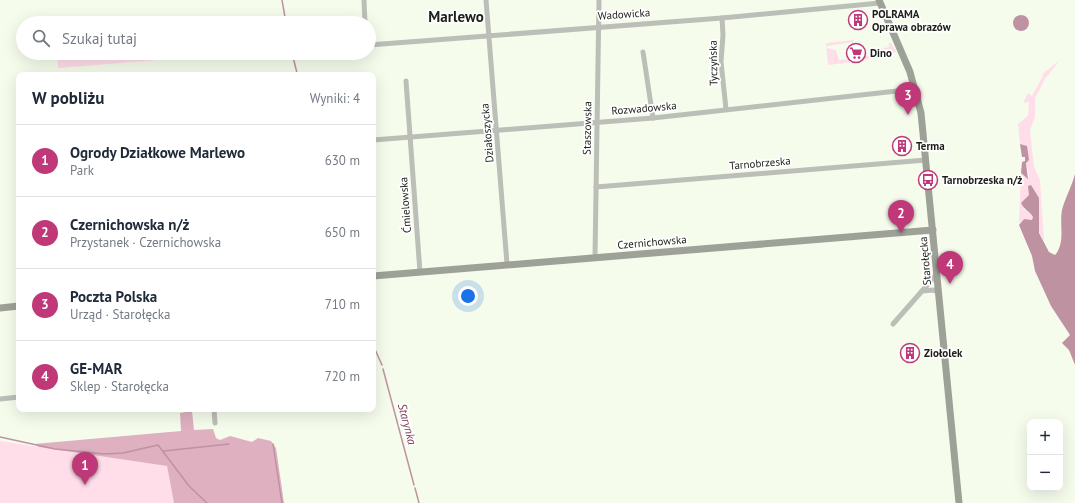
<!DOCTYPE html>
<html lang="pl">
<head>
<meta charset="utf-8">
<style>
  body { margin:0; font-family:"PT Sans",sans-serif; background:#f2f2f3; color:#1f2937 }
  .controls { position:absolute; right:12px; bottom:12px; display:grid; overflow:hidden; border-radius:8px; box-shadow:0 4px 16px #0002 }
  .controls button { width:36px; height:36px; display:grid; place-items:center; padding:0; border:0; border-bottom:1px solid #e0e1e3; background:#fff; color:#1f2937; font:20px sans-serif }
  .you { position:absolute; left:468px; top:296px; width:14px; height:14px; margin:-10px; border:3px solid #fff; border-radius:50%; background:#1a73e8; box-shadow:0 0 0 6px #1a73e833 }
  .badge { display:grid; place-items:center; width:26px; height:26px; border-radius:50%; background:#bf3878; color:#fff; font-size:13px; font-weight:700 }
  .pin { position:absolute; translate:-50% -33px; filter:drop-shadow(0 1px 2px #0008) }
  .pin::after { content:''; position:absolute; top:21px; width:14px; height:12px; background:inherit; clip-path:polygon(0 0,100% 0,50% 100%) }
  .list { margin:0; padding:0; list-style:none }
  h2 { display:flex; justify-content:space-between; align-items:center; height:52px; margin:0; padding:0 16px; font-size:17px }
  h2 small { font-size:13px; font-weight:400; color:#747a83 }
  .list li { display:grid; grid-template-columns:26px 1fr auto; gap:12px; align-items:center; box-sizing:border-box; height:72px; padding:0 16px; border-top:1px solid #e0e1e3 }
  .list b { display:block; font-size:15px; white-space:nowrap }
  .list p { margin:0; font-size:13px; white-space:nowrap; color:#747a83 }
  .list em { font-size:13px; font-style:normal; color:#747a83 }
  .icon { flex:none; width:22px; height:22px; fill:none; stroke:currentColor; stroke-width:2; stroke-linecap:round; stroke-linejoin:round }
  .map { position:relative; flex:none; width:1075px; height:503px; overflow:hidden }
  .search { position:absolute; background:#fff; box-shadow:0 4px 16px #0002; left:16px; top:16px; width:360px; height:44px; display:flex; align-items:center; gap:10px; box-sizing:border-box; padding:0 14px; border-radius:22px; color:#747a83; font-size:15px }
  .panel { position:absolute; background:#fff; box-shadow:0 4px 16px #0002; left:16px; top:72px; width:360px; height:340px; border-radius:8px }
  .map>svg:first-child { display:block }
  .green { fill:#ffdde9 }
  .forest { fill:#deb0c0 }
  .water { fill:#bf92a2 }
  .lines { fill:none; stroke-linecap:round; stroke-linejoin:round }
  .stream { stroke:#bf92a2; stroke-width:1.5 }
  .street { stroke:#bcbeb8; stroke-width:5 }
  .secondary { stroke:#9ea198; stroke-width:7 }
  .labels { text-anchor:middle; stroke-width:3.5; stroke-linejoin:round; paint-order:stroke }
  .street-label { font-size:11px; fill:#1d1f19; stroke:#fff }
  .poi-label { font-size:11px; font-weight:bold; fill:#1d1f19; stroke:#fff; text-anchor:start }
  .water-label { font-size:12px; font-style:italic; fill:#7d4159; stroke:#fff }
  .district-label { font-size:15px; font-weight:bold; fill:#1d1f19; stroke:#fff }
</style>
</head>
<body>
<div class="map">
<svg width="1075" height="503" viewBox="0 0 1075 503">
  <rect width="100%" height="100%" fill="#f5fcec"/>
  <g class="green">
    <polygon points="854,40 853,42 827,46 827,48 836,50 839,60 872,55 871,51 889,47 889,43 891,43 896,52 873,59 873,58 855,61 854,62 828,65 826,43"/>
    <polygon points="57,53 246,53 58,68"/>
    <polygon points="1060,60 1045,79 1035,98 1035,117 1030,130 1034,167 1040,180 1044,241 1038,230 1039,198 1029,195 1023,209 1031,213 1033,217 1032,220 1024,219 1019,223 1021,173 1028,178 1029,176 1023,144 1020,144 1018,124 1028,116 1029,102 1023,103 1028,93 1032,96 1044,74 1040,76"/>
    <polygon points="0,441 167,466 174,503 0,503"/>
  </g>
  <polygon class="forest" points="192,411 194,430 213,429 216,438 220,440 230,436 252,442 258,438 271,441 276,448 284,503 174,503 167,466 39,447 34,444 181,431 180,413"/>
  <g class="water">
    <circle cx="1021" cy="23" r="8"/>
    <polygon points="1020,144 1027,146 1029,160 1026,163 1028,179 1021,173 1022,162 1025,161 1025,157 1022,157"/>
    <path d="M1075,174V365L1069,350L1062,343L1070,335L1051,306L1035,271L1032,256L1019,225L1024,219L1032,220L1033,217C1030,211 1024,210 1021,203L1029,195L1028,186L1031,185L1039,198V233L1049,252L1055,255C1066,242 1059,224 1062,210C1065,198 1072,186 1075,174Z"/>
  </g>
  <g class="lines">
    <g class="stream">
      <polyline points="282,0 286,23"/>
      <polyline points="292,53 297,73"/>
      <polyline points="373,345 382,365"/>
      <polyline points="383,369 414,485"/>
      <polyline points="0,437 55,449 104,454 123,453 158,445 189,486 207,503"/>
      <polyline points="273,444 282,503"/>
      <polyline points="164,451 229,444"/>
      <polyline points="415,488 419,503"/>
    </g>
    <g class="street">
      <polyline points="364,0 365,23"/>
      <polyline points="486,0 507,264"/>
      <polyline points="722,18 723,35 721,62 726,109"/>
      <polyline points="369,45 722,18 880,3"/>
      <polyline points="643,52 653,118"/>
      <polyline points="237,55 267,53"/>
      <polyline points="406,81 420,272"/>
      <polyline points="373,140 653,118 915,89"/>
      <polyline points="596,187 926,160"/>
      <polyline points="595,257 599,0"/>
      <polyline points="922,291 934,290 939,293"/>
      <polyline points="893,324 937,274"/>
      <polyline points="0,399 19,397"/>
      <polyline points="214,409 215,423"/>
    </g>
    <g class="secondary">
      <polyline points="879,0 910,72 921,113 959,503"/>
      <polyline points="373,276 933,230"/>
      <polyline points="0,308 19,306"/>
    </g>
  </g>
  <defs>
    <g id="building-ring" transform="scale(1)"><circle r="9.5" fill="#fff" stroke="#bf3878" stroke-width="1.5"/><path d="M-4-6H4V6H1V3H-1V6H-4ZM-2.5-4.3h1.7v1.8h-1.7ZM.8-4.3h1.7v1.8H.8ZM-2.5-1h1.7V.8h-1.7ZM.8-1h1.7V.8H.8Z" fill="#bf3878"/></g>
    <g id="supermarket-ring" transform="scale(1)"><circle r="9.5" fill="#fff" stroke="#bf3878" stroke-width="1.5"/><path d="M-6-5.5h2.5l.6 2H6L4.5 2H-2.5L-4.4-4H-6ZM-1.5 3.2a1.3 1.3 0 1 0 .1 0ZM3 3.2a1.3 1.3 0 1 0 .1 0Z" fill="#bf3878"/></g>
    <g id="bus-ring" transform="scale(1)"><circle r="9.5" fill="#fff" stroke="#bf3878" stroke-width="1.5"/><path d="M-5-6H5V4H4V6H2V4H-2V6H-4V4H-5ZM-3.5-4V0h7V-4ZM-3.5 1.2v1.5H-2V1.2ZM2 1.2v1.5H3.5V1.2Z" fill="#bf3878"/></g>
  </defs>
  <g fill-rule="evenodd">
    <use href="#building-ring" x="858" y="20"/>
    <use href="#supermarket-ring" x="856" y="53"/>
    <use href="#building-ring" x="902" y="146"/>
    <use href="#bus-ring" x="928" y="180"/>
    <use href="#building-ring" x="910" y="353"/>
  </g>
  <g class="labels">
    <g class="street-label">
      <text transform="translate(624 14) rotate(-4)" y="4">Wadowicka</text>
      <text transform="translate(713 63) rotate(-91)" y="4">Tyczyńska</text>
      <text transform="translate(644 108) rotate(-5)" y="4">Rozwadowska</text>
      <text transform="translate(587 128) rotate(-89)" y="4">Staszowska</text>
      <text transform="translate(487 133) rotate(-95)" y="4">Działoszycka</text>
      <text transform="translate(760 163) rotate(-5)" y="4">Tarnobrzeska</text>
      <text transform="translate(405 205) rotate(-94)" y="4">Ćmielowska</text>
      <text transform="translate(652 242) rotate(-5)" y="4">Czernichowska</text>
      <text transform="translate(925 261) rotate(-95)" y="4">Starołęcka</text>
    </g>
    <g class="poi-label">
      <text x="872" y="18">POLRAMA<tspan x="872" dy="13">Oprawa obrazów</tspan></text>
      <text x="870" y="57">Dino</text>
      <text x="916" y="150">Terma</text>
      <text x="942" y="184">Tarnobrzeska n/ż</text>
      <text x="924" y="357">Ziołolek</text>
    </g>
    <g class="water-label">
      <text transform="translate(407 424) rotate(75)" y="4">Starynka</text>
    </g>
    <g class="district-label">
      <text x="456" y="22">Marlewo</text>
    </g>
  </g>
</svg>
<div class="controls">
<button>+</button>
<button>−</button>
</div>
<div class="you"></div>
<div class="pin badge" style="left:85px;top:485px">1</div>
<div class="pin badge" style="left:901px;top:233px">2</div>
<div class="pin badge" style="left:908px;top:115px">3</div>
<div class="pin badge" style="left:950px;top:284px">4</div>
<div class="search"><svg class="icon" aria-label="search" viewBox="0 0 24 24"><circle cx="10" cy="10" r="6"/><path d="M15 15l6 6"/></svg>Szukaj tutaj</div>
<section class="panel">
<h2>W pobliżu<small>Wyniki: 4</small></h2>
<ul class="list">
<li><span class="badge">1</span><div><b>Ogrody Działkowe Marlewo</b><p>Park</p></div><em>630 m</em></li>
<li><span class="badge">2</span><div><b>Czernichowska n/ż</b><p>Przystanek · Czernichowska</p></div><em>650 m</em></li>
<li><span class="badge">3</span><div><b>Poczta Polska</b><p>Urząd · Starołęcka</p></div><em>710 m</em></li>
<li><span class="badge">4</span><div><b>GE-MAR</b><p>Sklep · Starołęcka</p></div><em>720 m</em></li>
</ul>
</section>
</div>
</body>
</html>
